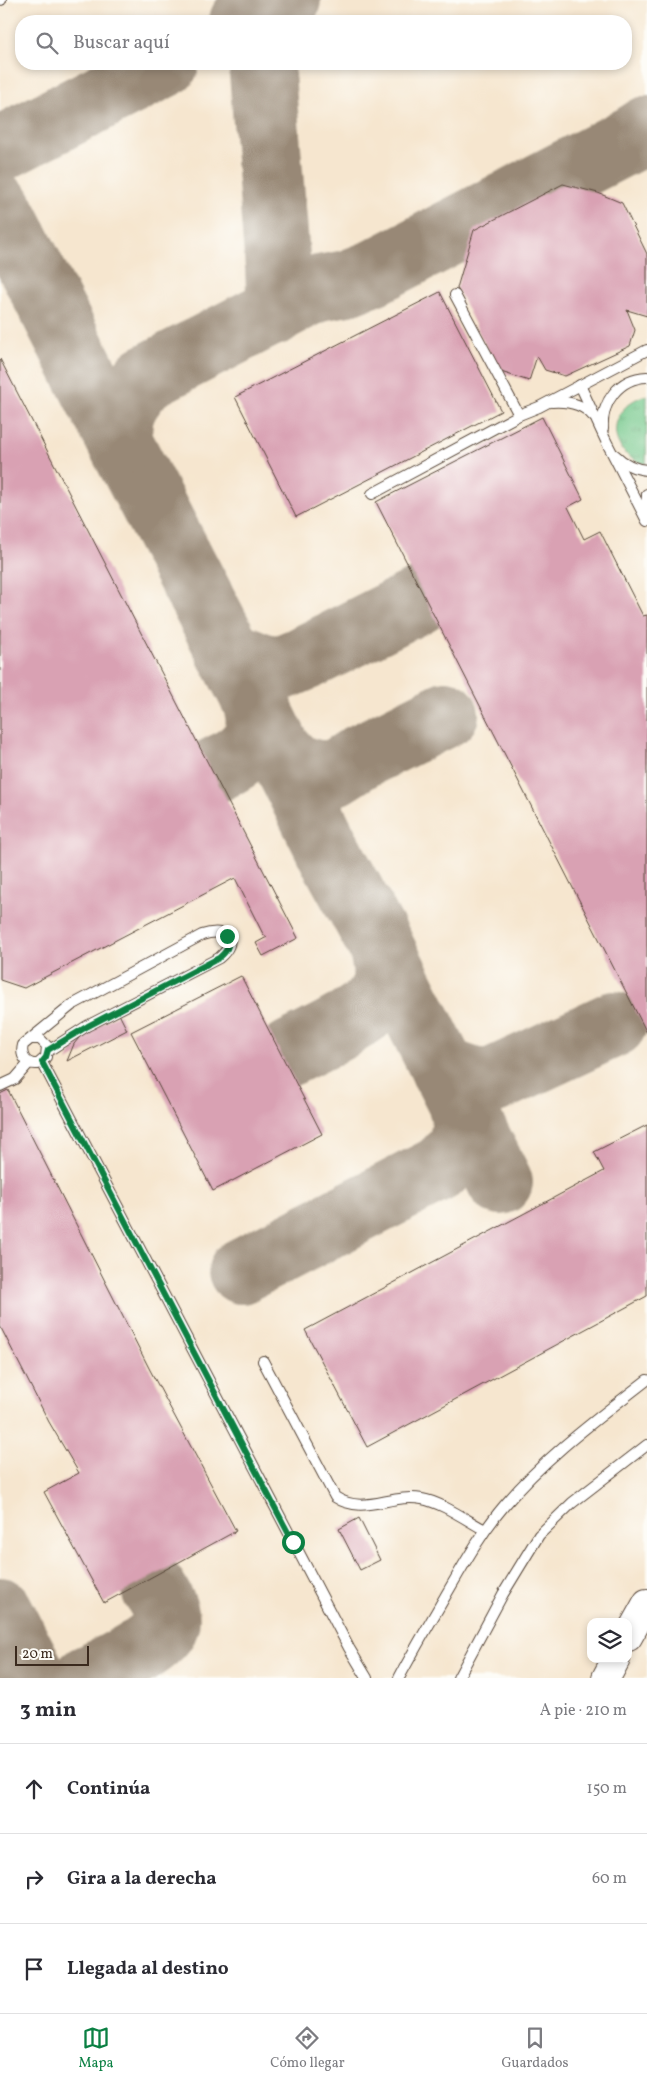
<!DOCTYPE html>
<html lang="es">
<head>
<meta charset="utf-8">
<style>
  body { margin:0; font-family:Vollkorn,serif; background:#f7f7f7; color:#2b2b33 }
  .controls { position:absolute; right:15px; bottom:15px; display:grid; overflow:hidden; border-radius:10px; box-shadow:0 2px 8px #0003 }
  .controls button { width:45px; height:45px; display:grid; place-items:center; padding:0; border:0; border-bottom:1px solid #e1e1e2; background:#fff; color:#2b2b33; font:25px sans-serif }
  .scale { position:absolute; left:15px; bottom:12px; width:74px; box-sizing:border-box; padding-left:5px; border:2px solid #3b2a1e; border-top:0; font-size:14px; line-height:18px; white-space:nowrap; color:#3b2a1e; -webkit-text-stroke:4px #fdfcf7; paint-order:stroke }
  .stop { position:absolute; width:15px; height:15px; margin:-11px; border:4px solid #0b8043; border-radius:50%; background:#fff }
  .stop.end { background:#0b8043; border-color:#fff; box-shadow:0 1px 5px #0008 }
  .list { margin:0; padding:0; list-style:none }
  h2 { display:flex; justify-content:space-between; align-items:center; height:65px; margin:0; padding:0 20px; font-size:21px }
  h2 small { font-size:16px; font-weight:400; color:#7c7c81 }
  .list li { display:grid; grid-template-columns:32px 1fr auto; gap:15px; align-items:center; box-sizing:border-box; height:90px; padding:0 20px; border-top:1px solid #e1e1e2 }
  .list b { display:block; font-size:19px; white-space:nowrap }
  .list em { font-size:16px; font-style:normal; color:#7c7c81 }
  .icon { flex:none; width:28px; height:28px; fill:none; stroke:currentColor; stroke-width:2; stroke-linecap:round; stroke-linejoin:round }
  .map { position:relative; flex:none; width:647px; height:1678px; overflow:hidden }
  .search { position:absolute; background:#fff; box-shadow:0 2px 8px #0003; left:15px; right:15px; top:15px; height:55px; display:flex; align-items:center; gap:12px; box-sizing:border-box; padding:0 18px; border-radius:20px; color:#7c7c81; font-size:19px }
  .sheet { height:335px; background:#fff }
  nav { display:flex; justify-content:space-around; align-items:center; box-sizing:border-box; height:70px; border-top:1px solid #e1e1e2; background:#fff; font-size:14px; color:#7c7c81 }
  nav a { display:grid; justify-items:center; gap:2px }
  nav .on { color:#0b8043 }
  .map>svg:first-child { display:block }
  .grass { fill:url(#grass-tufts); stroke:#577954 }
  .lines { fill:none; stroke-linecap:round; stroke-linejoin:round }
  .taxiway { stroke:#988876; stroke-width:66 }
  .building { fill:#d9a1b3 }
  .lane-casing { stroke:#574639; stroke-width:12 }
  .secondary-casing { stroke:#574639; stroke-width:30 }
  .lane { stroke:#fff; stroke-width:10 }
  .secondary { stroke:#fff; stroke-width:28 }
  .route { stroke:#0b8043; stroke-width:6 }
</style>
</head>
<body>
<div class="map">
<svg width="647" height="1678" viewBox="0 0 647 1678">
  <defs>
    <pattern id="grass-tufts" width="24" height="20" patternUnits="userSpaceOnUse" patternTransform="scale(1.25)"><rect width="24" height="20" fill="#73c88b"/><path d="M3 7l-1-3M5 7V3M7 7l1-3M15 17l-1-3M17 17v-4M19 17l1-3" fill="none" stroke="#60a371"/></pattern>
  </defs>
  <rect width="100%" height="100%" fill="#fdfcf7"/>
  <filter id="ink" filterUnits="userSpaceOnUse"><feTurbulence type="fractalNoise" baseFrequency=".02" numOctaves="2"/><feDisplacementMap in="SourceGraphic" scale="10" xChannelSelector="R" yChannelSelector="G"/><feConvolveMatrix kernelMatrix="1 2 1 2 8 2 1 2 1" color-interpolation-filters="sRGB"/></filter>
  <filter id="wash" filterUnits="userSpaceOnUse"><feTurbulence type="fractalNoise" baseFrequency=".0096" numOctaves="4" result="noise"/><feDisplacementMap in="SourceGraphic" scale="20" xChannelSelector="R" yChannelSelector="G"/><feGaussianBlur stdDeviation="1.12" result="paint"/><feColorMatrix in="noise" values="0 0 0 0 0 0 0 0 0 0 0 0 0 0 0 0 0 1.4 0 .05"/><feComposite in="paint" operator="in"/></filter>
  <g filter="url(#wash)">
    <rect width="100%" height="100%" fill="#f6e6cf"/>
    <path class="grass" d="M643,396H647L646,464C607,455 605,410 643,396Z"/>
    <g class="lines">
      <g class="taxiway">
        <polyline points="242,21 288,0"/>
        <polyline points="263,64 262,74 278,268 279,292 274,313"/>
        <polyline points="0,149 166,64"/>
        <polyline points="0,207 120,442 254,699 331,855 381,946 500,1182"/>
        <path d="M120,442C117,412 126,400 145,378L319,288L347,283L373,273L633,138L647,129"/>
        <polyline points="229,652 263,666 277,668 286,666 307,657 418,601"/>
        <polyline points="278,749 291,763 304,770 317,773 335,773 360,757 446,714"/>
        <path d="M215,770C248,754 268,738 254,699"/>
        <path d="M290,1053C313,1041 372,1015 382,992C388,976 385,962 381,946"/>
        <polyline points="443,1070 475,1081 492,1081 614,1024"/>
        <path d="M241,1271L439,1169C463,1149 469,1132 460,1102"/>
        <polyline points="0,1610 35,1678"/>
        <path d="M87,1678C105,1671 161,1643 166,1625C170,1613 159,1598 154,1589"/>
      </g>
    </g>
    <g id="blocks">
      <g class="building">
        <polygon points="563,184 598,193 622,203 647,254 647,316 627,310 635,330 630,346 565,376 545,370 537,356 529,381 498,371 457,288 474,230"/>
        <polygon points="440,292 501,411 296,517 235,397"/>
        <polygon points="0,359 298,938 263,956 256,943 267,937 263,934 235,878 24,988 0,980"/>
        <polygon points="542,417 583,499 568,507 584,539 600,531 643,616 647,615 647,1033 376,502"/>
        <polygon points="241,976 322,1134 213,1191 131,1032"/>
        <polygon points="119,1014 127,1030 67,1061 74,1044 83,1033"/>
        <polygon points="8,1090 150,1370 236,1531 104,1603 44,1492 79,1473 49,1422 0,1326 0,1094"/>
        <polygon points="647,1125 647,1296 367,1447 305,1330 604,1171 594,1152"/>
        <polygon points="359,1518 380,1560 360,1570 339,1529"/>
      </g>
    </g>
  </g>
  <g filter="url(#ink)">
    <use href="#blocks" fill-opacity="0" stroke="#574639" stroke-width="1"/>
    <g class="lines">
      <g class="lane-casing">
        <g id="lane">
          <polyline points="0,0 1,0"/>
          <polyline points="455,295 519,415"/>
          <polyline points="580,385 606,441 647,521"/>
          <path d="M552,402C567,401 582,403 593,416"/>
          <path d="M603,429C601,402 619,378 647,377"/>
          <path d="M615,455C624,464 634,469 647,470"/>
          <polyline points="372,494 519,415 539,407 647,350"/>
          <polyline points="646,515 647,494"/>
          <path d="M31,1039H40L47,1046L46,1057L38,1064C26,1065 20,1056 23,1045L72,1005L202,935C227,927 240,940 219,958L87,1026L48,1051"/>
          <polyline points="42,1062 349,1648 367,1678"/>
          <polyline points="0,1086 15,1079 29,1063"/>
          <path d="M263,1361L335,1497C364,1516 391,1493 422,1499C441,1502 468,1521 485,1530"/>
          <path d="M399,1678C414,1650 430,1623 446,1595C464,1564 481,1533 504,1506C545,1457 597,1419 647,1380"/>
          <polyline points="458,1678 503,1594 539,1535 572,1503 647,1445"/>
        </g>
      </g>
      <g class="secondary-casing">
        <g id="secondary">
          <polyline points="628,1637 647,1603"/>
          <polyline points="606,1678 616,1659"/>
        </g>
      </g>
      <use href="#lane" class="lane"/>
      <use href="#secondary" class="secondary"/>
    </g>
  </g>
  <g class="lines" filter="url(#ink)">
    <path class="route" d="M227,936C230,947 227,951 219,958L88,1026L48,1050L46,1057L42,1062L293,1542"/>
  </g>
</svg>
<div class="controls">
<button><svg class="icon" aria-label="layers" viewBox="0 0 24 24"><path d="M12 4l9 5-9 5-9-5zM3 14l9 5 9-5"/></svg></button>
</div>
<div class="scale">20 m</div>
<div class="stop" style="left:293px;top:1542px"></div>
<div class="stop end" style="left:227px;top:936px"></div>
<div class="search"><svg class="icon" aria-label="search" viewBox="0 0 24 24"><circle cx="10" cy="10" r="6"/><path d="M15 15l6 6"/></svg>Buscar aquí</div>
</div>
<section class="sheet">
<h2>3 min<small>A pie · 210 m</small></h2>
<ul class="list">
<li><svg class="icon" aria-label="ahead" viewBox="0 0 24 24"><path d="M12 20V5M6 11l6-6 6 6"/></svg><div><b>Continúa</b></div><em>150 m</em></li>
<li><svg class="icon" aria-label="right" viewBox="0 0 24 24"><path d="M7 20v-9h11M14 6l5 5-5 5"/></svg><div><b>Gira a la derecha</b></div><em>60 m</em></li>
<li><svg class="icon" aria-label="arrive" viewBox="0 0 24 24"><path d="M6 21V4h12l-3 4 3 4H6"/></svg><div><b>Llegada al destino</b></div></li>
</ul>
</section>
<nav>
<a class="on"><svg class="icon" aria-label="map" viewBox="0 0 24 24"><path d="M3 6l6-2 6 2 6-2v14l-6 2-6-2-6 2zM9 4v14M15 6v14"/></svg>Mapa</a>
<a><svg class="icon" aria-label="directions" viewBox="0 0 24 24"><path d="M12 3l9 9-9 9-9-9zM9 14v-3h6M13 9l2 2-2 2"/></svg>Cómo llegar</a>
<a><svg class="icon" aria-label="saved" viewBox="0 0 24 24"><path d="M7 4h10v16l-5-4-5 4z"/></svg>Guardados</a>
</nav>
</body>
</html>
